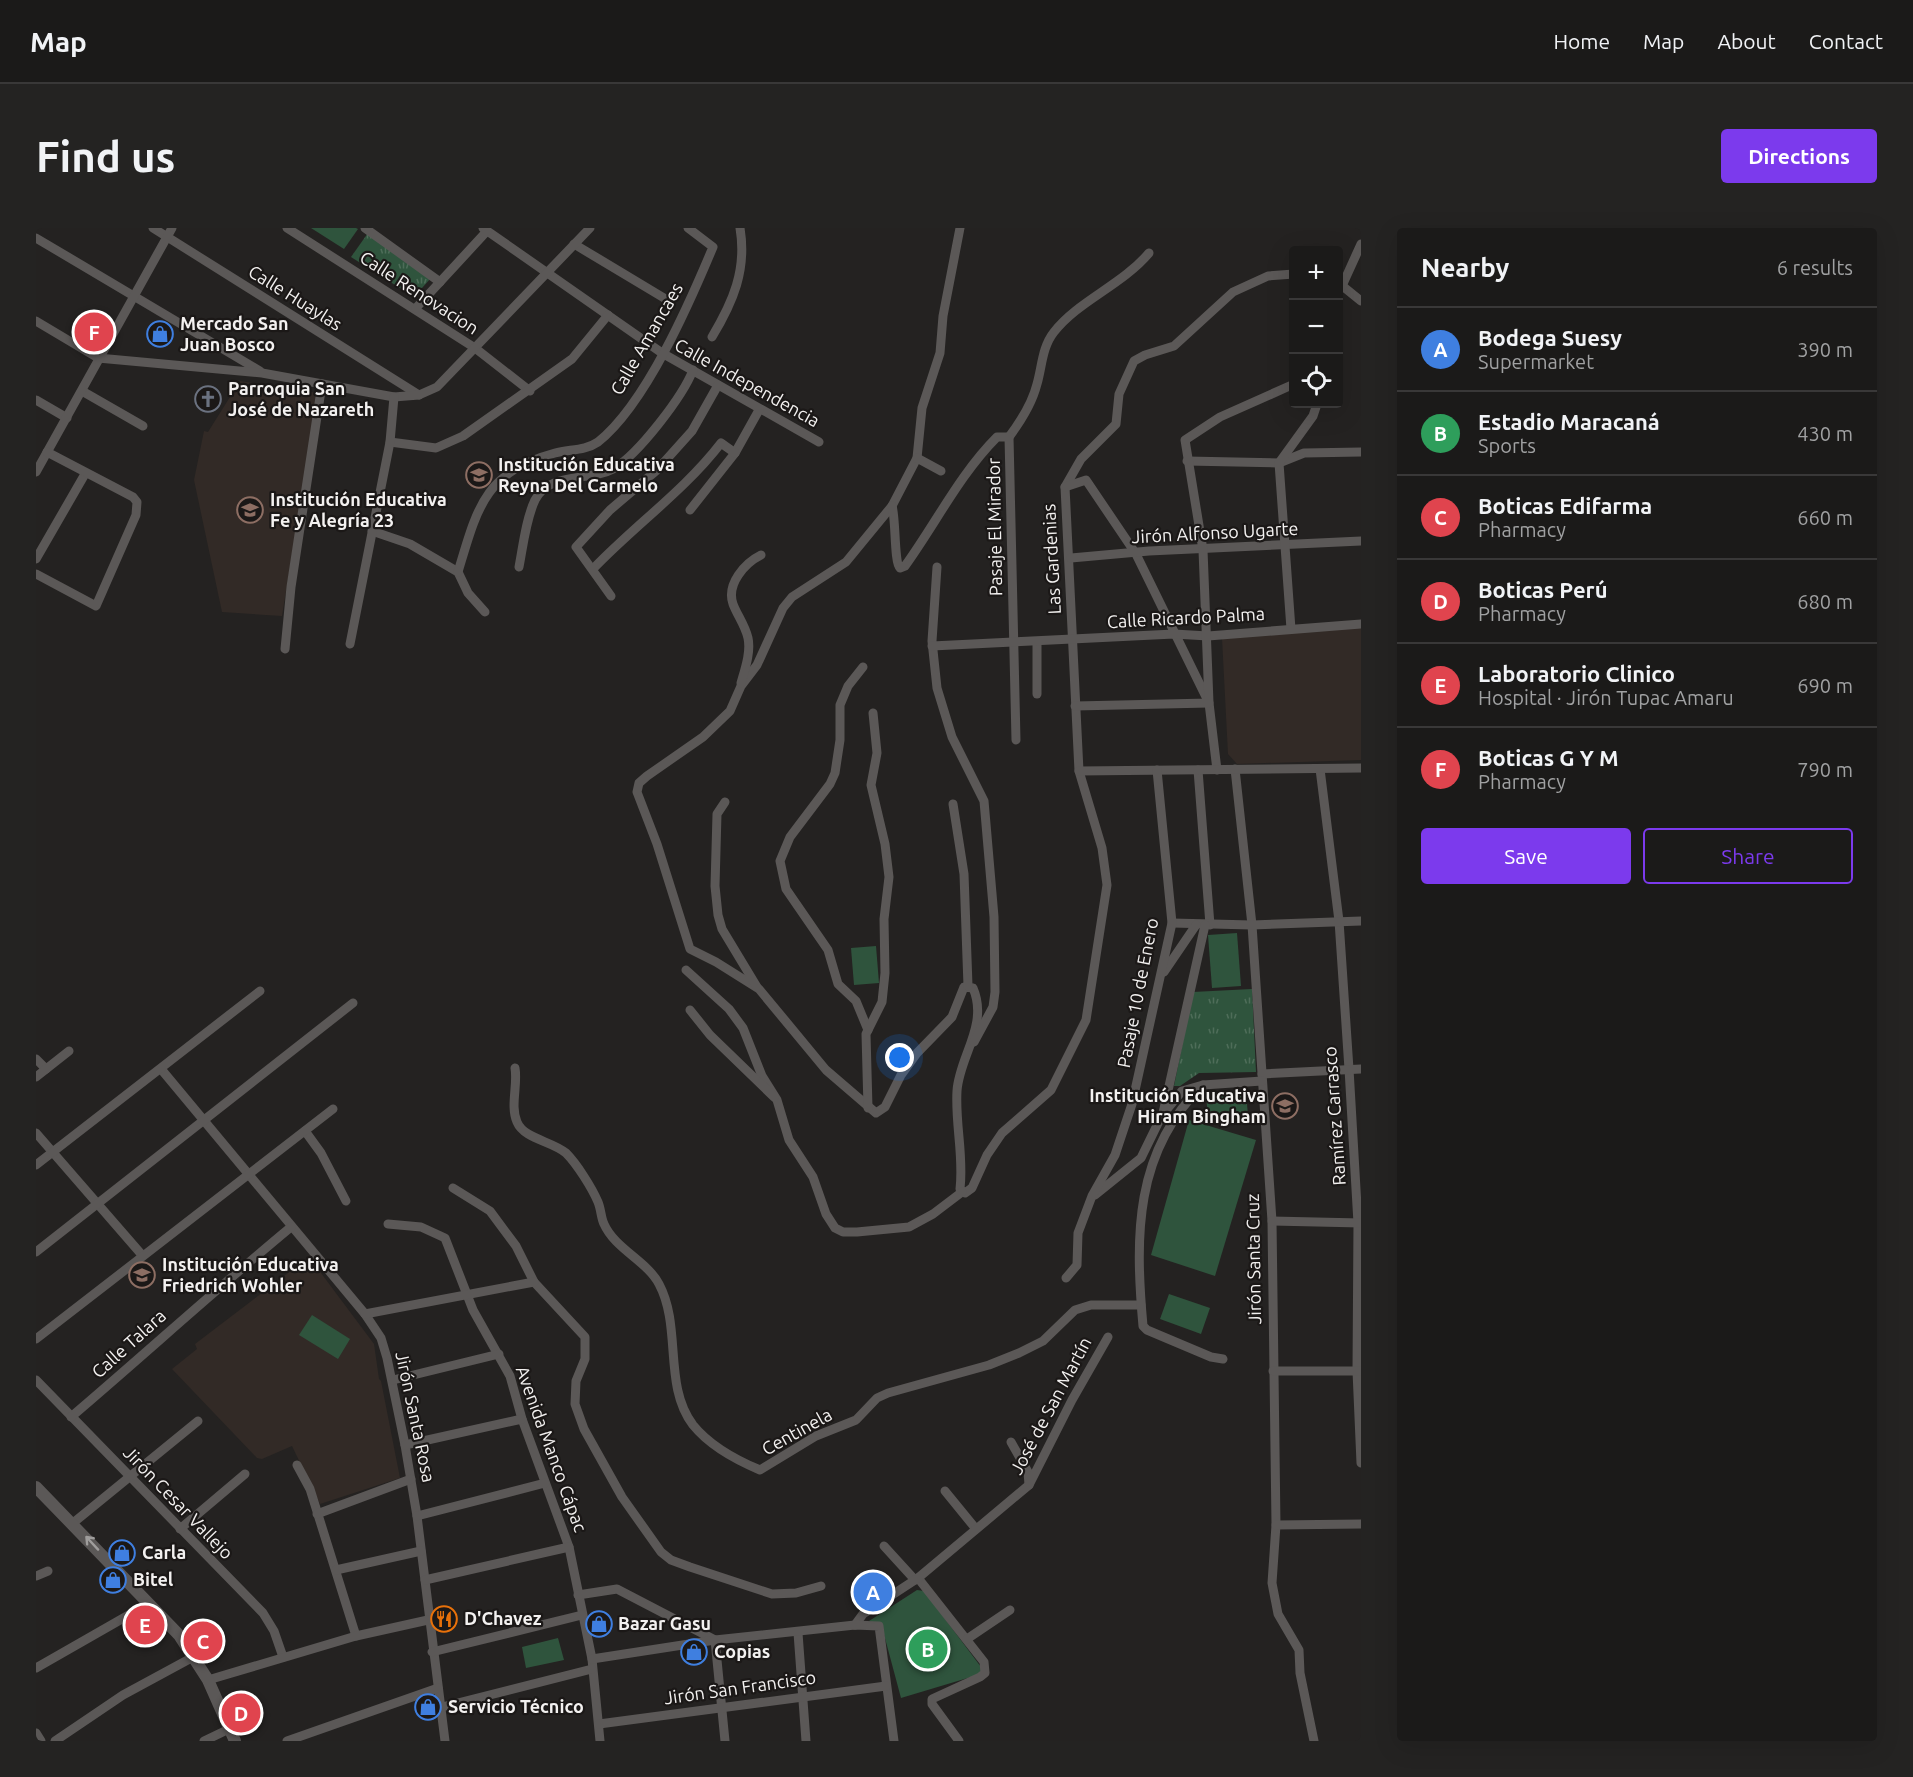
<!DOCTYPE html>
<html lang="en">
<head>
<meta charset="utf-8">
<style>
  body { margin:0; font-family:Ubuntu,sans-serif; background:#242322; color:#f1f3f6 }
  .controls { position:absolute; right:18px; top:18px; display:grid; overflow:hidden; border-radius:6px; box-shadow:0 6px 24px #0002 }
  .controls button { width:54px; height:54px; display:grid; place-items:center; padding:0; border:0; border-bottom:2px solid #393838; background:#1b1a19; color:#f1f3f6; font:30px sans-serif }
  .you { position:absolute; left:864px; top:830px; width:21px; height:21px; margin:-15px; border:4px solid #fff; border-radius:50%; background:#1a73e8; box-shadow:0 0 0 9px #1a73e833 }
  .badge { display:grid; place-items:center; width:39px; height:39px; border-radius:50%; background:#7c3aed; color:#fff; font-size:20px; font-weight:700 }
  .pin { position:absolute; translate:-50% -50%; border:3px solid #fff; box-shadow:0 2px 6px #0006 }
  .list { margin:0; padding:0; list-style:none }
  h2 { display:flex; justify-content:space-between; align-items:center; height:78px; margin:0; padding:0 24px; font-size:26px }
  h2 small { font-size:20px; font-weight:400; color:#a0a1a2 }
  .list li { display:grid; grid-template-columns:39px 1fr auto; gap:18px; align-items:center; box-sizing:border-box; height:84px; padding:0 24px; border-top:2px solid #393838 }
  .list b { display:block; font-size:22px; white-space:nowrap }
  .list p { margin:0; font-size:20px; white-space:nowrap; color:#a0a1a2 }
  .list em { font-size:20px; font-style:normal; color:#a0a1a2 }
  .actions { display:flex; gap:12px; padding:18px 24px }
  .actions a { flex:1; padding:14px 0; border:2px solid #7c3aed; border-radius:6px; text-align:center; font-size:21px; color:#7c3aed }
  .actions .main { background:#7c3aed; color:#fff }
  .icon { flex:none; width:33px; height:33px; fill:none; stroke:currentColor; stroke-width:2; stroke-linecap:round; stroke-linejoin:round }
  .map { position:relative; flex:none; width:1325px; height:1513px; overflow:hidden; border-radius:6px }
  header { display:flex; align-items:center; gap:36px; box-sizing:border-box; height:84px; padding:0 30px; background:#1b1a19; border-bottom:2px solid #393838 }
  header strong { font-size:28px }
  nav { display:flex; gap:33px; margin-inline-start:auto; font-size:21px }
  .intro { display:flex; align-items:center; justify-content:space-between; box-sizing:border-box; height:144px; padding:0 36px }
  h1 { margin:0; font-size:42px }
  .button { padding:15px 27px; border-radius:6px; background:#7c3aed; color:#fff; font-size:21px; font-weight:700 }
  main { display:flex; gap:36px; padding:0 36px }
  aside { flex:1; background:#1b1a19; border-radius:6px; box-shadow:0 6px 24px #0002 }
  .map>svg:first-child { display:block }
  .built { fill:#322a26 }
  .grass { fill:url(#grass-tufts) }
  .pitch { fill:#2f543d }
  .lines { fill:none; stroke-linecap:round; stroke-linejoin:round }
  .street { stroke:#5b5857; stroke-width:9 }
  .secondary { stroke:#5b5857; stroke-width:12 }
  .oneway { stroke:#9f9d9c }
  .labels { text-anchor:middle; stroke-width:4.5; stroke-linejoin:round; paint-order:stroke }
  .street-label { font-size:18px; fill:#f3f1f0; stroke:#1b1817 }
  .poi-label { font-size:18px; font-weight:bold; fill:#f3f1f0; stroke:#1b1817; text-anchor:start }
</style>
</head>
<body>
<header>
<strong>Map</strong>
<nav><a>Home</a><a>Map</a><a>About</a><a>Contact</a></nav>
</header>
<div class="intro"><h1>Find us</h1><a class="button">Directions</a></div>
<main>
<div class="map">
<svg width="1325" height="1513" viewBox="0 0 1325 1513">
  <defs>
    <pattern id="grass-tufts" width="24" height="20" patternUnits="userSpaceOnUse" patternTransform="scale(1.5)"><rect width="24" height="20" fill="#2f543d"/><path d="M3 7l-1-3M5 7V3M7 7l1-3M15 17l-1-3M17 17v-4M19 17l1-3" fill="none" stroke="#4e6d59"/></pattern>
  </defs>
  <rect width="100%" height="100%" fill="#242221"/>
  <g class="built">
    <polygon points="204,153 282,165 246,388 186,384 158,252 168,203 172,204"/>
    <polygon points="1325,399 1325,532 1201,536 1192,526 1186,410"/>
    <polygon points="273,1029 338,1116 343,1151 345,1153 364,1250 284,1276 256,1218 226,1231 221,1230 136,1141 161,1121 159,1116"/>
  </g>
  <g class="grass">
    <polygon points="332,5 394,51 378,69 315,29"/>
    <polygon points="1216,761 1220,844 1163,845 1144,858 1138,858 1157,764"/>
  </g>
  <g class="pitch">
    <polygon points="275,0 320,0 322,1 308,21"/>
    <polygon points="1201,705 1205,758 1176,760 1172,707"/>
    <polygon points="840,718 843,755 818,757 815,720"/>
    <polygon points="1210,863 1212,888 1172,891 1170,866"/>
    <polygon points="1153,892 1220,912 1179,1048 1115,1027"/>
    <polygon points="1133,1066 1174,1080 1165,1106 1124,1091"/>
    <polygon points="276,1087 314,1111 302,1131 263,1107"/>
    <polygon points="881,1362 888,1363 948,1443 945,1446 865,1470 846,1399 833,1393"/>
    <polygon points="522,1410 528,1432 490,1440 486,1419"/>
  </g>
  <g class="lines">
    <g class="street">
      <polyline points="117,0 383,167"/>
      <polyline points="251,0 439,120 494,163"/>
      <polyline points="329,0 404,54"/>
      <polyline points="447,0 626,125 783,214"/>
      <path d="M924,0L907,88L904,125L886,180L881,230L856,278L810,334L756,369L747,380L721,437L705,458L694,483L667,509L611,548L603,555L601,564L621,616L654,721L680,734L723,761L790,842L840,885L849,879L865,847L881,825L916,789L928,759L937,760C953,797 923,829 921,863C919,896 928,928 924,961L929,965L936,960L951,927L966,905L1015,862L1050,792L1071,657L1066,620L1043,543L1029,259L1045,231L1080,196L1083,166L1098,133L1109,127L1138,118L1197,64L1232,48L1258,46"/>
      <polyline points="0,10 224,143"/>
      <polyline points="538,16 628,70"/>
      <polyline points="1304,56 1325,73"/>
      <polyline points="1306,58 1325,16"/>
      <polyline points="380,80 451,3"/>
      <polyline points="0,93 62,130 226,145 358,169 383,167 401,159 554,0"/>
      <path d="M676,109C697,74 711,42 704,0"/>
      <polyline points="46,163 107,198"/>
      <polyline points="0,172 31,190"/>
      <path d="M973,209C985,193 996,176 1001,156C1006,139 1006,119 1018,104C1042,73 1086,57 1113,25"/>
      <polyline points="354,214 400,220 427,208 536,131 572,87"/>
      <polyline points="881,230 905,243"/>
      <polyline points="1151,233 1243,235 1268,225 1325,224"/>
      <polyline points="0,244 136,0"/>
      <polyline points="1029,259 1050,252 1100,326 1173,475 1181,542"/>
      <path d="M856,278C860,290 858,335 864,340L869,338C900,295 924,246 961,209H973L980,512"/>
      <polyline points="654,282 699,225 723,182"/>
      <polyline points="336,303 374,316 422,344 432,365 449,384"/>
      <polyline points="1035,330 1113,323 1325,313"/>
      <polyline points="0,331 49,246"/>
      <path d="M483,339C487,318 490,291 499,272C514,243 553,254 577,241C602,227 647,168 657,142"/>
      <polyline points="901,339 896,413 901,460 916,509 948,573 958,689 959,764 957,779 938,814"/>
      <path d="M557,341C598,298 649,262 685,215L699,225"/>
      <path d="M422,344C441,281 448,244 519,225C533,221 549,223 562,214C610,176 654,74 677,19L652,0"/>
      <polyline points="0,346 60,378 100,287 101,274 97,269 11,224"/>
      <polyline points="575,368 540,319 574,282 621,242 656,203 682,157"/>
      <polyline points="1255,401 1243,235 1277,188 1281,176"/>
      <polyline points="1001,414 1001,466"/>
      <polyline points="314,416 354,214 358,169"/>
      <polyline points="896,418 1138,406 1172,408 1325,396"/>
      <polyline points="249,421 255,359 286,156"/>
      <polyline points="827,439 812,458 804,477 804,512 799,545 794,556 754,609 744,633 750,661 792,722 802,756 820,773 832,802"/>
      <path d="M705,455C709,441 715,424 712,410C709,397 701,387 697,376C690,356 709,335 725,327"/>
      <polyline points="1039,478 1173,475 1167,322 1149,212 1184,189 1258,156"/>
      <polyline points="1199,541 1216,697 1236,993 1240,1297 1236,1355 1242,1386 1263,1422 1264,1445 1278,1513"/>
      <polyline points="1284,541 1303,693 1313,841 1322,995 1321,1143 1325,1235"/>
      <polyline points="1162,542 1174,697"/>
      <polyline points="1043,543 1325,540"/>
      <polyline points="689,574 681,586 679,658 682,687 686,701 721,759"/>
      <polyline points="917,576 928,646 932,758"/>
      <polyline points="1136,695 1216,697 1325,693"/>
      <polyline points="650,742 693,781 707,800 726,848 741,872 753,912 777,949 790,986 799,1000 807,1004 821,1004 873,999 897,986 926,964"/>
      <polyline points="1128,744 1160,697"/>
      <polyline points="654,782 674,807 738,869"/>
      <polyline points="0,831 10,841"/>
      <path d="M479,840C482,857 474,878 481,894C488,911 516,913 530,925C541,936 556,960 562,974C565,981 565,990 568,996C579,1021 611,1033 623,1056C646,1099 627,1158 657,1197C674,1218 700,1232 724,1242L780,1208L820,1192L841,1170L852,1165L953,1137L983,1125L1007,1113L1039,1082L1055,1077H1105"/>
      <polyline points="125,841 329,1086 345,1110 351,1130 369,1217 381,1288 409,1513"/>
      <polyline points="1226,846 1325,841"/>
      <polyline points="0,849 33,823"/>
      <path d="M1167,857C1098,923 1099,1009 1107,1098L1111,1102L1175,1129L1187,1131"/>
      <polyline points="832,880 830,806 846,774 849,745 848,691 853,649 849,616 835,557 841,525 837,485"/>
      <polyline points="1127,885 1169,697"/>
      <polyline points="269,903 285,925 310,973"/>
      <polyline points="0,905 106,1027"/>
      <polyline points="0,937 224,763"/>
      <polyline points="417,960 454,983 480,1018 498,1054 549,1109 549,1131 540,1153 539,1176 548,1201 586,1269 625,1324 635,1332 654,1339 736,1366 760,1365 785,1358"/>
      <polyline points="1059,967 1105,930 1126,887 1146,863 1167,857 1226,853"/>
      <polyline points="1236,993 1325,995"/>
      <polyline points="352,996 385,999 409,1010 437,1082 474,1148 486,1191 533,1319 556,1431 564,1513"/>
      <polyline points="0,1024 317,775"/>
      <polyline points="1030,1050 1041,1037 1042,1005 1056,968 1079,927 1096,876 1136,695 1121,542"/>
      <polyline points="329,1086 498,1054"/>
      <polyline points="0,1111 297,881"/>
      <polyline points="1237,1143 1324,1143"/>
      <polyline points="0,1152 227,1385 238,1403 247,1429"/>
      <polyline points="357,1152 463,1126"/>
      <path d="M35,1189C109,1126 180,1061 255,999"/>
      <polyline points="975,1214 992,1244 993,1257"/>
      <polyline points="369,1217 486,1191"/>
      <polyline points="261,1237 274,1261 320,1408"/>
      <polyline points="909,1263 940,1301"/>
      <polyline points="281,1286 375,1251"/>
      <polyline points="381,1288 509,1255"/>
      <polyline points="37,1295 162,1193"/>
      <polyline points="1240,1297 1325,1296"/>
      <polyline points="144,1301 209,1246"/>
      <polyline points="848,1318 879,1352"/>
      <polyline points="300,1342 385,1323"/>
      <polyline points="0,1348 12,1343"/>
      <polyline points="882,1350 948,1434 949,1445 944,1449 896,1471 896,1476 923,1513"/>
      <polyline points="389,1352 533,1319"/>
      <polyline points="542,1367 581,1361 679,1412 689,1513"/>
      <polyline points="819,1397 827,1386 882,1350 993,1257 1036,1172 1072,1109"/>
      <polyline points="762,1405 770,1513"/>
      <polyline points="931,1411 974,1382"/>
      <polyline points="396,1424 546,1387"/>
      <polyline points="556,1431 679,1412 819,1397 843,1398 858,1513"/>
      <polyline points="0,1440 112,1376"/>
      <polyline points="172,1452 320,1408 392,1392"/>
      <polyline points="406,1479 556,1441"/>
      <polyline points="563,1496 850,1458"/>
      <polyline points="0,1505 5,1513"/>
      <polyline points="19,1513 87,1467 159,1428"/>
      <polyline points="168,1513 193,1501"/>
      <polyline points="251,1513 402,1460"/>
    </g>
    <polyline class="secondary" points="0,1259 143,1407 172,1452 199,1513"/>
  </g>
  <defs><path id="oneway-shaft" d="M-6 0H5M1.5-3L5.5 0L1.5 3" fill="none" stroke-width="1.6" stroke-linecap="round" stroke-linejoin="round" transform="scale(1.5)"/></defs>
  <use class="oneway" href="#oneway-shaft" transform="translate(56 1315) rotate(-133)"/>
  <defs>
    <g id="shop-ring" transform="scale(1.35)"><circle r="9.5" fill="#1b1817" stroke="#3f7fe0" stroke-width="1.5"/><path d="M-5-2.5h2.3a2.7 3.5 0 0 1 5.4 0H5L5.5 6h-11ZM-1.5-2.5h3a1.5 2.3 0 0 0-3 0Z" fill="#3f7fe0"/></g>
    <g id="church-ring" transform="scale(1.35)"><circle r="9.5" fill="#1b1817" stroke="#6b7280" stroke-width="1.5"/><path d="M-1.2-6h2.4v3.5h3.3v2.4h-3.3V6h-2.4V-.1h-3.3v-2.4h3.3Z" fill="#6b7280"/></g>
    <g id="school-ring" transform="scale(1.35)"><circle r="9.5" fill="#1b1817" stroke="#8d6e63" stroke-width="1.5"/><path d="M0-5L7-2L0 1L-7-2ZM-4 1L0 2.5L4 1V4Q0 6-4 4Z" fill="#8d6e63"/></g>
    <g id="restaurant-ring" transform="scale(1.35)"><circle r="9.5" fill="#1b1817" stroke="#e8710a" stroke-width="1.5"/><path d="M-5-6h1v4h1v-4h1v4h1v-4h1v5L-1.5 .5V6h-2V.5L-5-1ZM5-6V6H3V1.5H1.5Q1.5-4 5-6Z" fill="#e8710a"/></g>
  </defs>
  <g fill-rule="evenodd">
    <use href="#shop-ring" x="124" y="106"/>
    <use href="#church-ring" x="172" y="171"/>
    <use href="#school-ring" x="443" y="247"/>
    <use href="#school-ring" x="214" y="282"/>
    <use href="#school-ring" x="1249" y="878"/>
    <use href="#school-ring" x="106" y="1047"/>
    <use href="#shop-ring" x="86" y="1325"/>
    <use href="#shop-ring" x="77" y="1352"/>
    <use href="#restaurant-ring" x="408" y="1391"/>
    <use href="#shop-ring" x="563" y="1396"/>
    <use href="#shop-ring" x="658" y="1424"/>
    <use href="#shop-ring" x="392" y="1479"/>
  </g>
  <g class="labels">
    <g class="street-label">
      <text transform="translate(383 65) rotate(33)" y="6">Calle Renovacion</text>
      <text transform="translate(259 70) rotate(32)" y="6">Calle Huaylas</text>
      <text transform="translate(611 111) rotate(-60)" y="6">Calle Amancaes</text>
      <text transform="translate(711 155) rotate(29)" y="6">Calle Independencia</text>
      <text transform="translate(959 299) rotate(-91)" y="6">Pasaje El Mirador</text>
      <text transform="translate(1179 305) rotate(-3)" y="6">Jirón Alfonso Ugarte</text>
      <text transform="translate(1016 331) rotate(-93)" y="6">Las Gardenias</text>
      <text transform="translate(1150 390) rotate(-3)" y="6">Calle Ricardo Palma</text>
      <text transform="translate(1102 765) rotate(-79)" y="6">Pasaje 10 de Enero</text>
      <text transform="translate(1299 888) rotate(-94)" y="6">Ramírez Carrasco</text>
      <text transform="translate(1218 1031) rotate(-91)" y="6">Jirón Santa Cruz</text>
      <text transform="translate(93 1116) rotate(-42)" y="6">Calle Talara</text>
      <text transform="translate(1015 1178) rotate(-62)" y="6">José de San Martín</text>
      <text transform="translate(379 1189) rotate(78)" y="6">Jirón Santa Rosa</text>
      <text transform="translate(761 1204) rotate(-29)" y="6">Centinela</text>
      <text transform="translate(515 1221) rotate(70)" y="6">Avenida Manco Cápac</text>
      <text transform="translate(142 1275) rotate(46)" y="6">Jirón Cesar Vallejo</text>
      <text transform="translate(704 1460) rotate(-8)" y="6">Jirón San Francisco</text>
    </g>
    <g class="poi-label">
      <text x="144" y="102">Mercado San<tspan x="144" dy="21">Juan Bosco</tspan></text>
      <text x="192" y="167">Parroquia San<tspan x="192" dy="21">José de Nazareth</tspan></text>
      <text x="462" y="243">Institución Educativa<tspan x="462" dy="21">Reyna Del Carmelo</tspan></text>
      <text x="234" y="278">Institución Educativa<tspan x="234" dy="21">Fe y Alegría 23</tspan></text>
      <text x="1230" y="874" text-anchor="end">Institución Educativa<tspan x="1230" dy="21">Hiram Bingham</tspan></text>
      <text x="126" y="1043">Institución Educativa<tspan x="126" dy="21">Friedrich Wohler</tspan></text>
      <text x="106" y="1331">Carla</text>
      <text x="97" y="1358">Bitel</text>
      <text x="428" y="1397">D'Chavez</text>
      <text x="582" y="1402">Bazar Gasu</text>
      <text x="678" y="1430">Copias</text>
      <text x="412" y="1485">Servicio Técnico</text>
    </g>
  </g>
</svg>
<div class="controls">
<button>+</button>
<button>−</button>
<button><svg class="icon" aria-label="locate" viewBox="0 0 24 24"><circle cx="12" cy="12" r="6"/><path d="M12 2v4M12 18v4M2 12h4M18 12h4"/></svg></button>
</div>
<div class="you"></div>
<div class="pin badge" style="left:837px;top:1364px;background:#3f7fe0">A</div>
<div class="pin badge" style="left:892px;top:1421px;background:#2e9e5b">B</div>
<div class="pin badge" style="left:167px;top:1413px;background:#e0444e">C</div>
<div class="pin badge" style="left:205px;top:1485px;background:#e0444e">D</div>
<div class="pin badge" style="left:109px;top:1397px;background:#e0444e">E</div>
<div class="pin badge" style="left:58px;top:104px;background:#e0444e">F</div>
</div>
<aside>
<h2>Nearby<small>6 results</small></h2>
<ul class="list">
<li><span class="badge" style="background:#3f7fe0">A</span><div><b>Bodega Suesy</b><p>Supermarket</p></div><em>390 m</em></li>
<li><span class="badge" style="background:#2e9e5b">B</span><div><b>Estadio Maracaná</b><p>Sports</p></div><em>430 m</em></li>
<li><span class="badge" style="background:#e0444e">C</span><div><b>Boticas Edifarma</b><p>Pharmacy</p></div><em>660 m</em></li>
<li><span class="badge" style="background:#e0444e">D</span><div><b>Boticas Perú</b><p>Pharmacy</p></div><em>680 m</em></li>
<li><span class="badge" style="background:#e0444e">E</span><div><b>Laboratorio Clinico</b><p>Hospital · Jirón Tupac Amaru</p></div><em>690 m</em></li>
<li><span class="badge" style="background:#e0444e">F</span><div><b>Boticas G Y M</b><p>Pharmacy</p></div><em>790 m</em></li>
</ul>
<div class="actions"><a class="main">Save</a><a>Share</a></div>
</aside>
</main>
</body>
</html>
